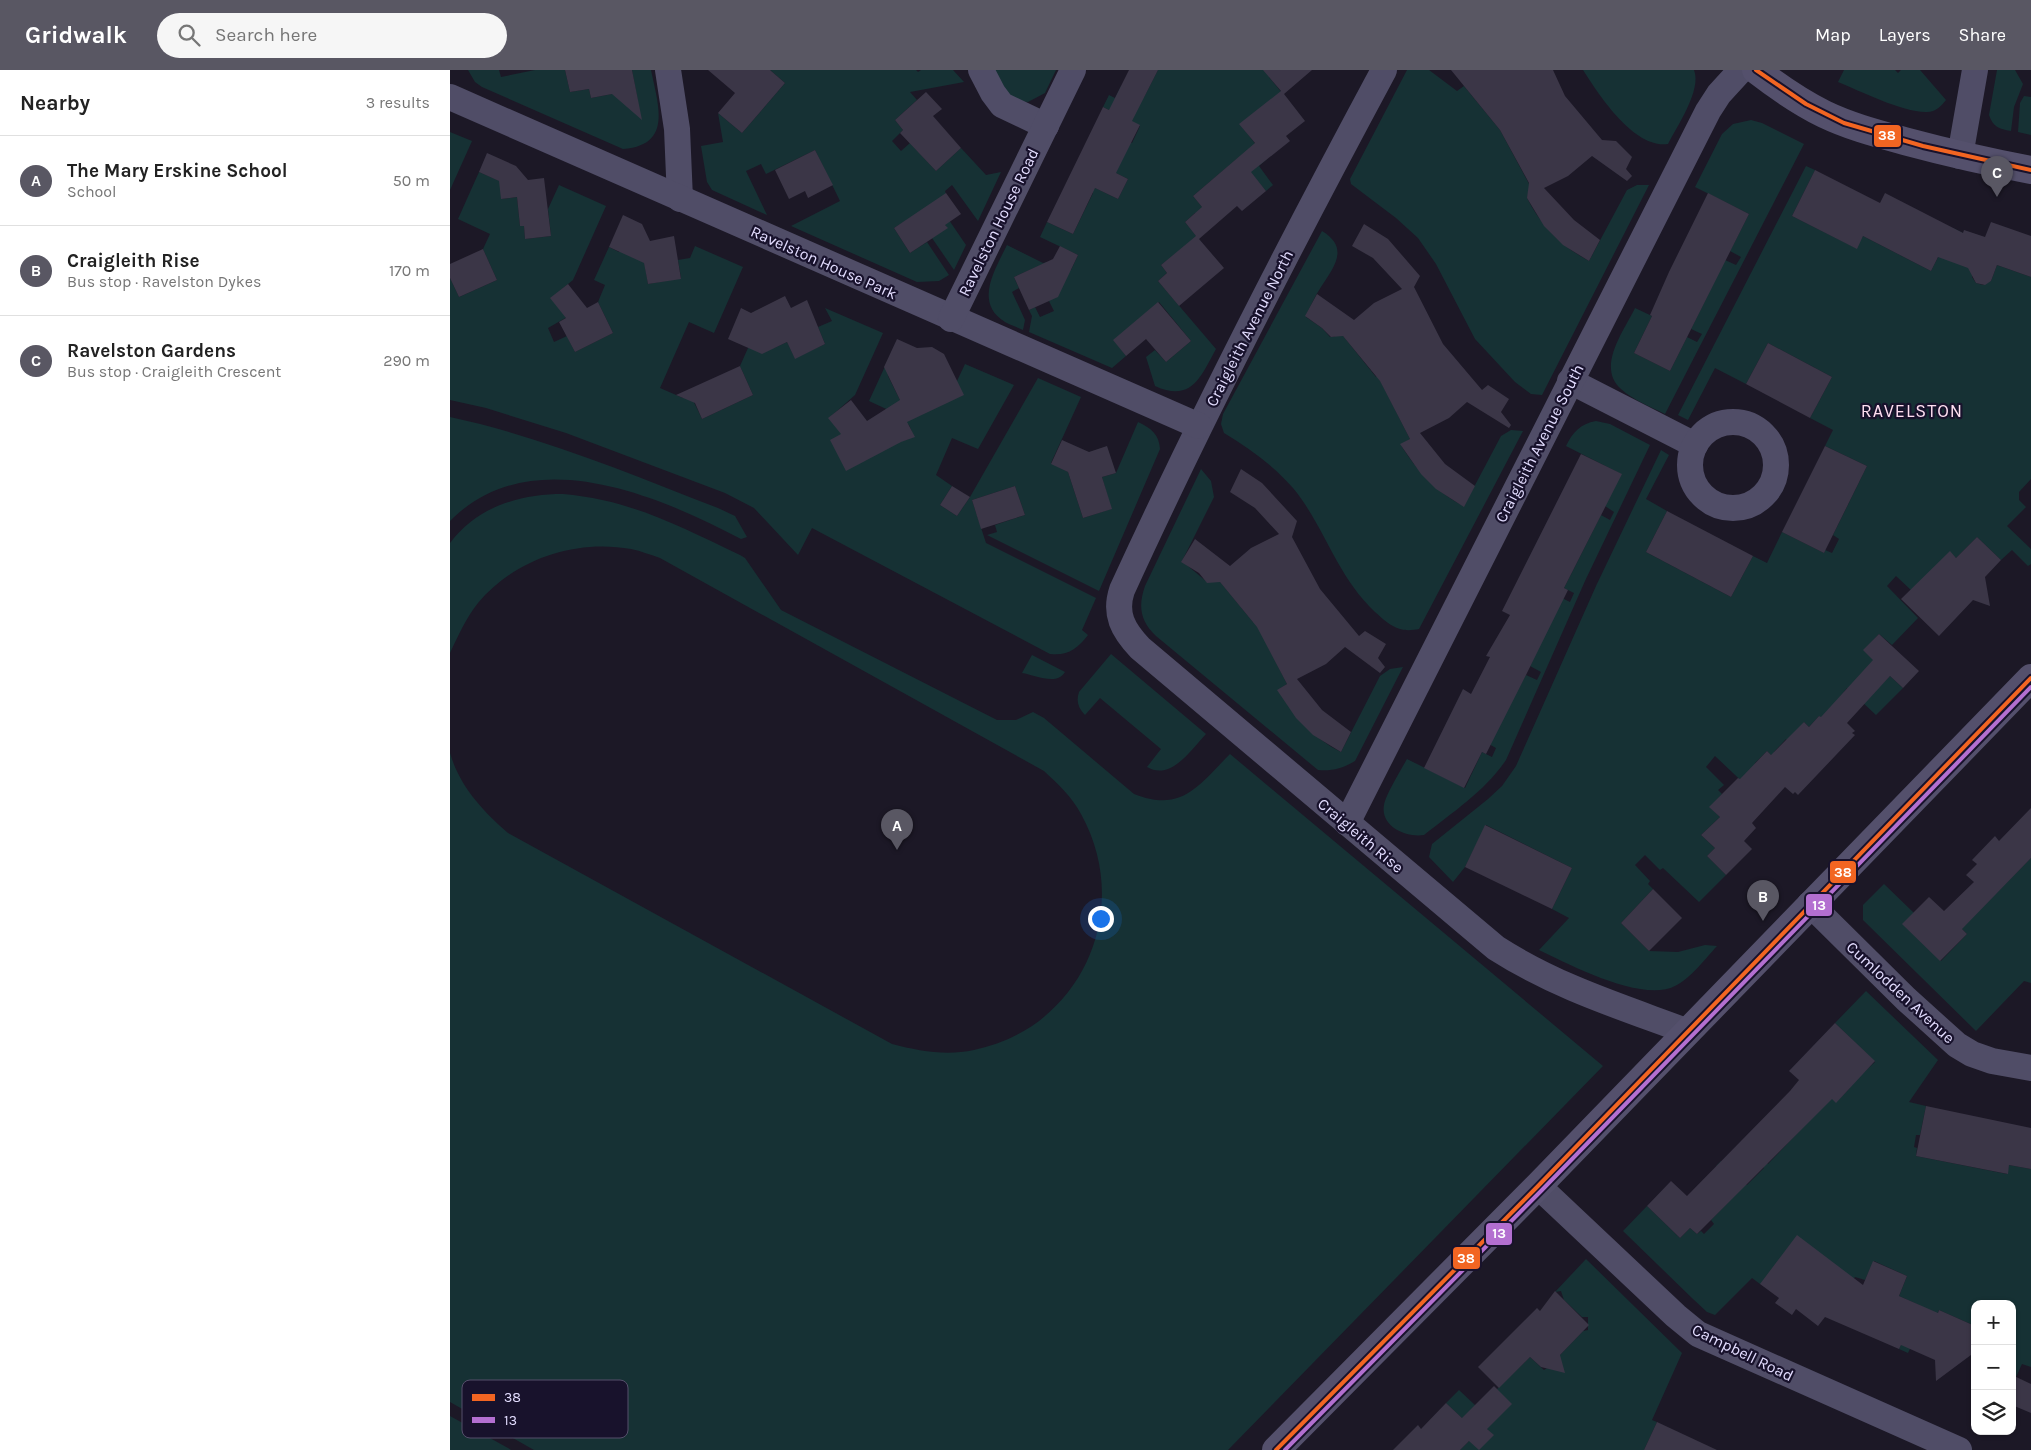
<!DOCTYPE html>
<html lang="en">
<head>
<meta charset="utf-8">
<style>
  body { margin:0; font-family:Karla,sans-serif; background:#f6f6f6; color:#222 }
  .controls { position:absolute; right:15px; bottom:15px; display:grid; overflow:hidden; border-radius:10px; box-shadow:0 1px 4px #0004 }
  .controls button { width:45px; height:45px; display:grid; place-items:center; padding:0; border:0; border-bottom:1px solid #e0e0e0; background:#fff; color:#222; font:25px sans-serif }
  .you { position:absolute; left:650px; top:848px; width:18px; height:18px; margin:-12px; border:4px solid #fff; border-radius:50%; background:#1a73e8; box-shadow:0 0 0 8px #1a73e833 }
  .badge { display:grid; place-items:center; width:32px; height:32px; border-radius:50%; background:#595763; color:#fff; font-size:16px; font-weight:700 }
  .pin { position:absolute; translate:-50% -41px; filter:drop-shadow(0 1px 2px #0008) }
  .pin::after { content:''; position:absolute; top:26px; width:18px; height:15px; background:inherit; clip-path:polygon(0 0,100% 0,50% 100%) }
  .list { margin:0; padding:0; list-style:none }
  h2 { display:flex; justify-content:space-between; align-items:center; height:65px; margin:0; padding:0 20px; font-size:21px }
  h2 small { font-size:16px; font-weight:400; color:#767676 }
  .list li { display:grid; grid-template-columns:32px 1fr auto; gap:15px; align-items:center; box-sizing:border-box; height:90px; padding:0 20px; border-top:1px solid #e0e0e0 }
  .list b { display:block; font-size:19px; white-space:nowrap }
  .list p { margin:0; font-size:16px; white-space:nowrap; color:#767676 }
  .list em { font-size:16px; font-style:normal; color:#767676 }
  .icon { flex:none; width:28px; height:28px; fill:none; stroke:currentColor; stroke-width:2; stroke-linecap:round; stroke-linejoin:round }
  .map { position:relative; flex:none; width:1581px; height:1380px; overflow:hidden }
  header { display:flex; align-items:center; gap:30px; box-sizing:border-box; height:70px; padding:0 25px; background:#595763; color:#fff }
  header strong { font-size:24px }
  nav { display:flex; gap:28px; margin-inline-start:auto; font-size:18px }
  .search { width:350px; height:45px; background:#f6f6f6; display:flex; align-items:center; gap:12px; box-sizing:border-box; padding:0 18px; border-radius:28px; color:#767676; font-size:19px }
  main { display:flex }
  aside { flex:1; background:#fff }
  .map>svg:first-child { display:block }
  .green { fill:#163134 }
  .building { fill:#3b3647 }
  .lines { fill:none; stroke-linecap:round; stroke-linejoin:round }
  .street { stroke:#504d67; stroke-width:26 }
  .secondary { stroke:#54506c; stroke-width:28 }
  .bus-1-casing { stroke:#18122c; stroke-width:8 }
  .bus-2-casing { stroke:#18122c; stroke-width:8 }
  .bus-1 { stroke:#f26522; stroke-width:4 }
  .bus-2 { stroke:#b36fd0; stroke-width:4 }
  .labels { text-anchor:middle; stroke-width:4.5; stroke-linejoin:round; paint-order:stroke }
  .street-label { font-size:16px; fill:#e3ddff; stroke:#18122c }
  .neighbourhood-label { font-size:18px; letter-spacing:1px; fill:#ffdff1; stroke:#18122c }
  .key { fill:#18122c; stroke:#554f6b; stroke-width:1 }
  .key-label { font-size:14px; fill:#e3ddff }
  .line-badge { stroke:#18122c; stroke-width:2 }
  .badge-label { font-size:14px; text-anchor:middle; font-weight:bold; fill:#fff }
</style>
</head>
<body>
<header>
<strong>Gridwalk</strong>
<div class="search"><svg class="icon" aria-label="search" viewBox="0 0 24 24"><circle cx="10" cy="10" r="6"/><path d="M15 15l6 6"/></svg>Search here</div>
<nav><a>Map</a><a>Layers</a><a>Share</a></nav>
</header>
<main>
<aside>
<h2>Nearby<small>3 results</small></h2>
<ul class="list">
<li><span class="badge">A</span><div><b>The Mary Erskine School</b><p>School</p></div><em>50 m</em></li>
<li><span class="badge">B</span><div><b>Craigleith Rise</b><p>Bus stop · Ravelston Dykes</p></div><em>170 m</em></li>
<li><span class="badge">C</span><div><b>Ravelston Gardens</b><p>Bus stop · Craigleith Crescent</p></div><em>290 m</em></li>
</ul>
</aside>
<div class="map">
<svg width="1581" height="1380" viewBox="0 0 1581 1380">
  <rect width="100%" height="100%" fill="#1c1826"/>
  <g class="green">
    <path d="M18,0H49L51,7L85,0H115L120,22L139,19L141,28L172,22L187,34L188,32L182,0H201C208,35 223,75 173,79L32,17L25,12Z"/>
    <polygon points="320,0 466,0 468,2 471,0 503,0 514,12 460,22 467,30 445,50 453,60 442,71 451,81 460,73 486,101 511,78 536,105 551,102 528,151 502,115 495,121 496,124 486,131 516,175 504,200 482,168 497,158 482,134 444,158 460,183 477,172 499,205 489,211 467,212 341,156 390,131 365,80 316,104 311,94 296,101 317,145 262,120 257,112 251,76 273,72 268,43 292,63 335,13"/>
    <polygon points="542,0 606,0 595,23 578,32 568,31 559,27"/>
    <path d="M708,0H827L819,7L837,29L790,54L817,89L809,96L823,115L816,121L788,88L743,126L758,144L745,143L735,152L752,173L730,180L711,195L717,203L708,211L766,279C751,306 742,333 705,316L696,287L705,280L716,292L741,271L709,232L664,270L676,286L662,298L579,262L582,246L579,240L585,237L590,247L604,241L599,231L593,194L564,207L569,218L562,222L575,250L573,260C567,257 560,255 555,252C523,233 546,198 557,175L593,193L602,191L621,200L628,185L590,167L597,152L623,164L643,123L633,112L668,129L678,109L643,92L671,67L682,73L690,56L653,37L659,25L665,28L671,16L694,27Z"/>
    <path d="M957,0H979L1007,21L1014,16L1050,60L1084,123L1078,125L1077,128C1091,156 1111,176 1139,191L1177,120L1187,115H1199L1092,325L1081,324L1065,312L1025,269L986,194L968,168L946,148L901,114L900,109Z"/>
    <path d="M1133,0H1244C1252,20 1227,56 1218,74C1184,79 1149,25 1133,0Z"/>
    <path d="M1394,0H1445L1448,3L1451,0H1470L1496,30C1491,36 1486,42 1477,42C1454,43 1410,21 1388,12Z"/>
    <path d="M1547,0H1565L1573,14L1564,37L1561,61C1549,59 1543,57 1539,45Z"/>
    <polygon points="1574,26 1581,27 1581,65 1568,62 1570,33"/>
    <path d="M1301,50L1312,53L1354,74L1215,344C1201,337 1183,330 1171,319C1146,297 1174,261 1185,238L1202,246L1184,283L1220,301L1237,267L1247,272L1252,264L1241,259L1275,190L1286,195L1291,187L1280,181L1299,144L1245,117L1272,64L1283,54Z"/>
    <polygon points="0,62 22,71 0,120"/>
    <path d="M1356,96L1365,100L1342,146L1406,178L1413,166L1481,201L1503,158L1513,163L1524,200L1522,207L1526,213L1533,215L1541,211L1547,195L1581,207V409L1569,422V430L1576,437L1557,456L1581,479V494L1578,496L1562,480L1551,490L1527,467L1506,488L1500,482L1477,535L1446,506L1437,516L1468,548L1442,575L1429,564L1414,580L1428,594L1430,616L1440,606L1453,618L1426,645L1397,618L1373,649L1369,646L1359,657L1354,652L1341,674L1336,669L1324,682L1327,691L1317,681L1305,693L1301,720L1265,686L1256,697L1274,715L1268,720L1272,724L1260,737L1270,747L1251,765L1265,778L1257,786L1276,805L1249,832L1213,798L1210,800L1195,785L1185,795L1200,811L1198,814L1203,819L1171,853L1199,881L1228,882L1255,875L1267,876C1256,888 1240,909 1225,916C1193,933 1120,895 1089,880L1119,848L1102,839L1122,798L1036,755L1015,797L1003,812L979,787L982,774L1038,729L1052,716L1066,696L1146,516L1211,380L1219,385L1196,429L1217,441L1196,482L1281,527L1303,486L1317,493L1332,462L1374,483L1375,480L1382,483L1389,469L1383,465L1417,396L1375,376L1383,360L1360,348L1382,307L1318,273L1296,314L1265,298L1238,350L1228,345Z"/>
    <path d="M29,102L57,114L52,129L67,127L70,156H74L75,169L101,166L98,139L109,115L156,136L123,210L101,228L117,247L98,258L104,272L117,266L125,282L163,263L148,232L155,215L144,210L159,177L169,182L174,171L191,172L198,214L231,208L228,190L240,188L245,176L293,197L264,263L239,252L210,318L233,328L241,326L252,349L303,325L290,296L298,278L303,244L306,240L324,278L337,272L345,288L375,274L368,257L382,251L375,238L433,263L405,325L379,348L452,371L459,369L462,362L459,355L441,347L447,344L419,331L437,292L438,306L452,334L507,311L515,294L564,315L528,379L502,368L486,405L502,416L490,435L507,446L520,427L588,308L631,327L601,393L618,402L633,448L661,439L652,407L666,403L688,352C701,358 709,364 710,379L649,521L537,465L547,462L545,455L575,445L565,416L522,430L536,473L646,528L632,560L638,565C627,579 618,586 600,584L362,458L348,485L304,438L275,423L116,363L36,338L0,330V208L9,227L47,210L33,179L40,164L8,149Z"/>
    <path d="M872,161C900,178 884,197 871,217C865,226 861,235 856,245V247L872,258L880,267H884L890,262L926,307L928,306L960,369L951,375C966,400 987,423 1014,436L1051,366L1061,360L1073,361L969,559C963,560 957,561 950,559C940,556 933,549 925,542C886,505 875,457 843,418C824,396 799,378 774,363L771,354L773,344Z"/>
    <path d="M0,347C93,367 180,404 268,438L285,446L297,467L291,469C207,425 80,370 0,451Z"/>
    <path d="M1146,351L1160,354L1200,375L1135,511L1056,690C1035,721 1003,742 974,765C957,768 930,757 934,735C936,724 951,700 957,689L1015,718L1032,682L1042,687L1046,678L1037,673L1076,605L1087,610L1091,602L1080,596L1110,527L1120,532L1124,523L1114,518L1151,445L1160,450L1164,442L1155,436L1171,404L1116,376C1123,362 1130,354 1146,351Z"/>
    <path d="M751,399L761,411L764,427L732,491L757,512L767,508L803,552L805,551L837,614L828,620C844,646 863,668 891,682L930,606L940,599L953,597L905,691C892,699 882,701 868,700L706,566C690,551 688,536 695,516Z"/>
    <path d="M113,424C181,430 229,456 290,485L295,488L331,540L547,650H566L583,642L594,648L684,724C732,743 748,716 780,684L1153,996L778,1380H84L0,1332V683C10,717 32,740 58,763L442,974C469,981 496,986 524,980C632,958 684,839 631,744C622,727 608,714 594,701L210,488C201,485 191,481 181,479C125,469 65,489 28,533C16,548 8,566 0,583V473C27,437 69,424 113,424Z"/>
    <path d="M661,584L756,664C741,680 721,711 697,697L711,679L650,628L635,645C628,638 626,631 629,622Z"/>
    <path d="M582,585L615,602C607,616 585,605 572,603Z"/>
    <polygon points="1581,788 1581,913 1574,911 1526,961 1413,850 1413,835 1434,814 1464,843 1453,854 1491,891 1517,864 1495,842 1515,855"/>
    <polygon points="1416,921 1488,990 1459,1032 1476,1036 1470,1065 1466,1065 1464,1077 1467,1078 1466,1086 1557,1104 1559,1095 1581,1099 1581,1297 1572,1294 1566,1307 1562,1305 1562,1234 1525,1234 1525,1256 1489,1240 1478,1264 1469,1260 1458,1283 1449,1279 1469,1235 1449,1226 1457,1206 1424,1191 1415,1210 1405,1207 1390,1227 1310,1214 1302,1208 1265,1245 1257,1242 1243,1229 1173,1161 1197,1136 1230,1168 1240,1158 1247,1164 1251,1161 1254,1164 1264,1154 1261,1150 1291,1119 1266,1096 1271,1091 1297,1115 1314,1098 1293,1078 1297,1073 1318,1094 1357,1053 1364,1011 1386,1032 1400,1018 1389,1007 1412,1004 1425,992 1385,953"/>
    <polygon points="1136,1189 1232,1283 1202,1350 1207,1352 1194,1380 1010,1380 1019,1371 1043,1365 1023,1345 1016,1352 996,1333 1009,1320 1043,1352 1047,1319 1080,1287 1094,1300 1097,1298 1106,1300 1109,1286 1133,1261 1138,1260 1138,1247 1132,1247 1114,1230 1111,1221 1105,1222"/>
    <polygon points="0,1346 58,1378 61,1380 0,1380"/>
  </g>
  <g class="building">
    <polygon points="115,0 182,0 192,50 162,24 141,28 139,19 120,22"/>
    <polygon points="258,0 320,0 335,13 292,63 268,43 285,23"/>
    <polygon points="679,0 708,0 682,51 690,55 666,103 678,109 668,129 645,118 623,164 597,152 653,37 659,40"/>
    <polygon points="813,0 862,0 834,24 855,51 836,66 840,71 801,102 816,121 792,141 787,136 749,169 774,198 729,236 708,211 717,203 711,195 746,166 735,152 752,137 743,126 805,73 789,54 831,21"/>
    <polygon points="1001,0 1103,0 1115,26 1152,70 1166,71 1182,87 1176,99 1182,106 1177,111 1142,86 1118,106 1094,118 1124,150 1150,170 1139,191 1113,175 1094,156 1077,128 1079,113 1050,60"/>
    <polygon points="476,22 492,39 483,46 511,78 486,101 450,63 453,60 445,50"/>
    <polygon points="365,80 383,115 358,128 355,121 339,129 325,100"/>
    <polygon points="37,83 66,96 78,110 94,108 101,166 75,169 74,156 70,156 67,127 51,129 49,111 29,102"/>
    <polygon points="1365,100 1430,133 1435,123 1513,163 1514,160 1535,167 1541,152 1581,166 1581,207 1547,195 1541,211 1535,215 1526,213 1518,198 1488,187 1481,201 1413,166 1407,179 1342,146"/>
    <polygon points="496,123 511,144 495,155 498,158 460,183 444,158"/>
    <polygon points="1258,123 1299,144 1220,301 1184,283 1202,246 1200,245 1219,202"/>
    <polygon points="173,145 192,154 200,171 224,166 231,209 198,214 194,193 159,177"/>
    <polygon points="914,154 938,169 970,206 964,217 993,274 1032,320 1038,315 1059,329 1051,342 1061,355 1059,358 1017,332 999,348 970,363 995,394 1025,416 1014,437 986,419 971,404 950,374 960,369 930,311 893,266 881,267 872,258 855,246 867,224 904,250 924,233 952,219 923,188 902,176"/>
    <polygon points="610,176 628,185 608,227 579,240 564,207 603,189"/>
    <polygon points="33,179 47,210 9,227 0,208 0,194"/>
    <polygon points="118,214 137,238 148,232 163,263 125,282 109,252 116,248 100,228"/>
    <polygon points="335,226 341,238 357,230 375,274 345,289 337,272 312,284 278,269 291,238 301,243"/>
    <polygon points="708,232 741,271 716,292 696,269 676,286 663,270"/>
    <polygon points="447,269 467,278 482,277 494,284 514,325 457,352 465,367 451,372 396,401 380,370 391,364 378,348 401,330 417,351 450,330 434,297"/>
    <polygon points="1318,273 1382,307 1360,348 1296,314"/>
    <polygon points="290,296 303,325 252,349 245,333 226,325"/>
    <polygon points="612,370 639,382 657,376 666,403 652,407 662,439 633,448 618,402 601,394"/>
    <polygon points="1375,376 1417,396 1374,483 1332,462"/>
    <polygon points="1131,384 1172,404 1114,518 1118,520 1076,605 1036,684 1032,682 1014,718 974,698 1013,619 1021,624 1040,587 1036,586 1060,545 1052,541"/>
    <polygon points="791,399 812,413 847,451 842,467 870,519 909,566 915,561 936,574 928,588 935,597 930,603 895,577 876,594 847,609 872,640 901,662 891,682 863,665 846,648 827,620 837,614 807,557 770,512 757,513 749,503 731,492 745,469 780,496 801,478 829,464 805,438 780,422"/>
    <polygon points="502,416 520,427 507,446 490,435"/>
    <polygon points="565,416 575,445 531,459 522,430"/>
    <polygon points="1217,441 1303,486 1281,527 1196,482"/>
    <polygon points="1527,467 1551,490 1535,507 1540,536 1523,530 1489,566 1451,529 1500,481 1506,488"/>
    <polygon points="1429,564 1469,601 1453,618 1440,606 1397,653 1405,661 1402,663 1405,665 1348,725 1345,722 1343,724 1335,717 1302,753 1306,758 1294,771 1302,779 1276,805 1257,786 1265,778 1251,765 1270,747 1259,737 1288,708 1290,709 1317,681 1321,685 1354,652 1359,657 1369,646 1371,647 1423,590 1413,580"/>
    <polygon points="1581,738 1581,788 1512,859 1517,864 1490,891 1452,854 1479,827 1494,841 1524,812 1516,805 1527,794 1522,790 1545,766 1549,771"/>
    <polygon points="1035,755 1122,798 1102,839 1015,797"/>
    <polygon points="1203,819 1232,848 1199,881 1171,853"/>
    <polygon points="1385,953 1425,991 1386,1033 1382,1029 1247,1164 1240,1158 1230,1168 1197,1136 1221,1111 1237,1126 1340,1021 1349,1010 1339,1001"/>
    <polygon points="1476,1036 1581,1058 1581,1099 1559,1095 1558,1104 1466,1086"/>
    <polygon points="1347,1165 1413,1215 1423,1191 1457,1206 1449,1226 1488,1243 1489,1240 1525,1256 1525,1282 1486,1311 1485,1290 1451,1275 1449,1279 1375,1247 1368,1256 1346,1239 1342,1245 1325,1233 1329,1228 1310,1214"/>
    <polygon points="1105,1221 1139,1255 1110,1285 1115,1303 1091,1297 1080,1287 1049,1318 1028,1297 1087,1238 1090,1241"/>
    <polygon points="1562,1305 1581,1314 1581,1343 1562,1335"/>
    <polygon points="1044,1316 1062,1334 1037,1359 1044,1365 1029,1380 1019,1371 1010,1380 943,1380 968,1355 971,1359 996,1333 1012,1348"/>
    <polygon points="1207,1352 1267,1380 1194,1380"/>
  </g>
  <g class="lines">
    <g class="street">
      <polyline points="218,0 227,59 230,129"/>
      <polyline points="531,0 543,23 552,35 596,56"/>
      <path d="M934,0C842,171 753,343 672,520C664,544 673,560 690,578L1046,878C1107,917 1169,936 1236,961"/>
      <polyline points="0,27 749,356"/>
      <polyline points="1510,86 1525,0"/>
      <polyline points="501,249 623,0"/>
      <polyline points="1120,311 1245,375"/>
      <circle cx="1283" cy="395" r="43"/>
      <polyline points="897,753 1258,41 1269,24 1291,0"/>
      <polyline points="1360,834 1456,929 1507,975 1522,984 1542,991 1581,998"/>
      <polyline points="1088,1116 1226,1246 1248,1264 1509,1380"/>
    </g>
    <g class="secondary">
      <path d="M1306,0C1328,17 1350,32 1374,44C1401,57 1429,64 1458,72C1499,83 1539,92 1581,100"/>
      <polyline points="826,1380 1088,1116 1581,608"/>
    </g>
    <g class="bus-1-casing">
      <g id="bus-1">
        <polyline points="1306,0 1356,34 1394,53 1473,76 1581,100"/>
        <polyline points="826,1380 1088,1116 1581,608"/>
      </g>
    </g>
    <g class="bus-2-casing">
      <polyline id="bus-2" points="835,1380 1092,1120 1581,617"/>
    </g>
    <use href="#bus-1" class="bus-1"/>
    <use href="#bus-2" class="bus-2"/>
  </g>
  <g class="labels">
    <g class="street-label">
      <text transform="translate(548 152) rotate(-64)" y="6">Ravelston House Road</text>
      <text transform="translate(374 192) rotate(24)" y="6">Ravelston House Park</text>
      <text transform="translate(799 258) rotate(-63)" y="6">Craigleith Avenue North</text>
      <text transform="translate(1089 373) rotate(-63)" y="6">Craigleith Avenue South</text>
      <text transform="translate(911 765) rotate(40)" y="6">Craigleith Rise</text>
      <text transform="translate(1451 922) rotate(43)" y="6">Cumlodden Avenue</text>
      <text transform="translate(1293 1282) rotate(26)" y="6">Campbell Road</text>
    </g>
    <g class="neighbourhood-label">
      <text x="1462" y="347">RAVELSTON</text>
    </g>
  </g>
  <rect x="12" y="1310" width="166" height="58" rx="8" class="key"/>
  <rect x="22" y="1324" width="23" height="7" fill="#f26522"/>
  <rect x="22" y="1347" width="23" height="6" fill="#b36fd0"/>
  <g class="key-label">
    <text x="54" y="1332">38</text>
    <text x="54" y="1355">13</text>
  </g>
  <g class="line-badge">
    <rect x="1423" y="54" width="29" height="24" rx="5" fill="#f26522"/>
    <rect x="1379" y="790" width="28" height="24" rx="5" fill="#f26522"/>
    <rect x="1355" y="823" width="28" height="24" rx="5" fill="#b36fd0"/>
    <rect x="1035" y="1152" width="28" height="24" rx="5" fill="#b36fd0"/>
    <rect x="1002" y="1176" width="29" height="24" rx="5" fill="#f26522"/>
  </g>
  <g class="badge-label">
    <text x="1437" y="70">38</text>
    <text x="1393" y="807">38</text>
    <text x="1369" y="840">13</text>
    <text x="1049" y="1168">13</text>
    <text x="1016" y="1193">38</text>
  </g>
</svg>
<div class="controls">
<button>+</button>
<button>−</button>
<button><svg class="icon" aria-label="layers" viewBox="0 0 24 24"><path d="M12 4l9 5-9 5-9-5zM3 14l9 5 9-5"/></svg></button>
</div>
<div class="you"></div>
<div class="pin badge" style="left:447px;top:780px">A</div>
<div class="pin badge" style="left:1313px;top:851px">B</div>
<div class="pin badge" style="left:1547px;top:127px">C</div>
</div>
</main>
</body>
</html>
